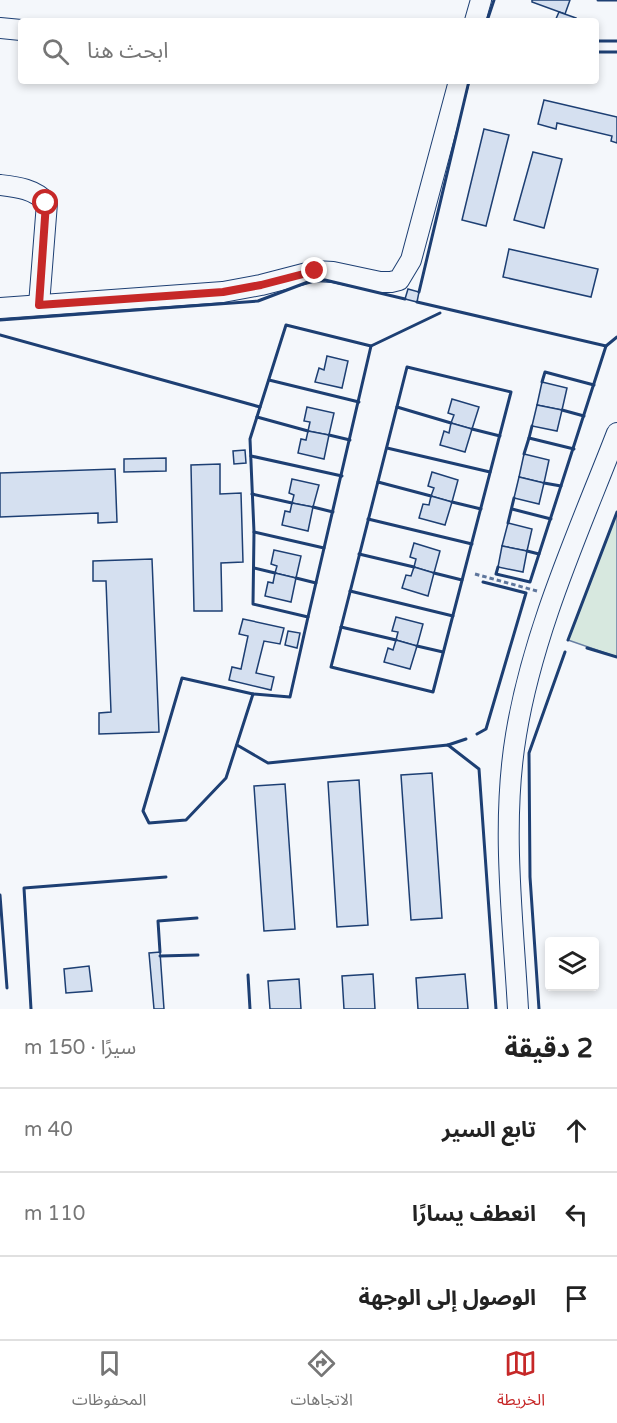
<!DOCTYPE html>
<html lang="ar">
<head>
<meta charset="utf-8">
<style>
  body { margin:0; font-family:"Varela Round","Noto Sans Arabic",sans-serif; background:#f6f6f6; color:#222; direction:rtl }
  .controls { position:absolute; right:18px; bottom:18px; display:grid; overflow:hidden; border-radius:6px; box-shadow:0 3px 9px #0003 }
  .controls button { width:54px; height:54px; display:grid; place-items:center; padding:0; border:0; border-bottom:2px solid #e0e0e0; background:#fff; color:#222; font:30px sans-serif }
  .stop { position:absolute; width:18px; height:18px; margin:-14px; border:4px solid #c62828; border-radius:50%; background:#fff }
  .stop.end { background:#c62828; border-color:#fff; box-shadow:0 2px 6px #0008 }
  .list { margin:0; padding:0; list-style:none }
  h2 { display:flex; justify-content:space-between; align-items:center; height:78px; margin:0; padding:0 24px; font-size:26px }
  h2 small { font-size:20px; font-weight:400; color:#767676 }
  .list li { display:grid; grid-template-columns:39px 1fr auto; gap:18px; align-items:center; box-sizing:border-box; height:84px; padding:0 24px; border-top:2px solid #e0e0e0 }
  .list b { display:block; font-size:22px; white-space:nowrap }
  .list em { font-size:20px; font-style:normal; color:#767676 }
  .icon { flex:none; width:33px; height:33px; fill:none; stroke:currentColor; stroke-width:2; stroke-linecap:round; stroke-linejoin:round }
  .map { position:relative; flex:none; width:617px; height:1009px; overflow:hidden; direction:ltr }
  .search { position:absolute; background:#fff; box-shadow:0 3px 9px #0003; left:18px; right:18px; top:18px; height:66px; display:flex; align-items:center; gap:15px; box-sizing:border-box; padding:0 21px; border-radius:6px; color:#767676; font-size:22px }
  .sheet { height:330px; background:#fff }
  nav { display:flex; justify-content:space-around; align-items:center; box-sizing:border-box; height:84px; border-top:2px solid #e0e0e0; background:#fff; font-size:16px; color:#767676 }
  nav a { display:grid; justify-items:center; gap:3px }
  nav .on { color:#c62828 }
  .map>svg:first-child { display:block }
  .green { fill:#d7e8df; stroke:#687fa3; stroke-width:1.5 }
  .building { fill:#d5e0f0; stroke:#1d3f73; stroke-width:1.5 }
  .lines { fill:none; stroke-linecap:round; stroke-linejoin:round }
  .minor-casing { stroke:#1d3f73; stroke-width:22 }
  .path { stroke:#5e769c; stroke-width:3; stroke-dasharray:4.5 3; stroke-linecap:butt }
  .minor { stroke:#f4f7fb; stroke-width:20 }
  .wall { stroke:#1d3f73; stroke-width:3 }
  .route { stroke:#c62828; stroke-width:8 }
</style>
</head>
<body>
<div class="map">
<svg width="617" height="1009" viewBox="0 0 617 1009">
  <rect width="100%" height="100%" fill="#f4f7fb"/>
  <polygon class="green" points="617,512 617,657 568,640"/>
  <g class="building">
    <polygon points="532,0 570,0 565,14 532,2"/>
    <polygon points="559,12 576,18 575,21 555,21"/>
    <polygon points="544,100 617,117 617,143 611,141 612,136 557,123 556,129 538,124"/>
    <polygon points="484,129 509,135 486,226 462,220"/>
    <polygon points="533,152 562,159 544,228 514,220"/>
    <polygon points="509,249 598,269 591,297 503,277"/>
    <polygon points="408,289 419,292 417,302 405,299"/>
    <polygon points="327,356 348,361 342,388 315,382 319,368 324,370"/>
    <polygon points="542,382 567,388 562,410 537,405"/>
    <polygon points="452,399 479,407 472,429 451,423 454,415 448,413"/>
    <polygon points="537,405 562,410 557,431 532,426"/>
    <polygon points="307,407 334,413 329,435 308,431 310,422 304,421"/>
    <polygon points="451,423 472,429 465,452 440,445 444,431 449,433"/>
    <polygon points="308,431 329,435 324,459 298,453 301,439 306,440"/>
    <polygon points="245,450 246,463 234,464 233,451"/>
    <polygon points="524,454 549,460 544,483 519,477"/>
    <polygon points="166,458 166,471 124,472 124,459"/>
    <polygon points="220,464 220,494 241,493 243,562 221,563 222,611 194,611 191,465"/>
    <polygon points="115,469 117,522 98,523 98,513 0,517 0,473"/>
    <polygon points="432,472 458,480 452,502 431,496 434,488 428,486"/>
    <polygon points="519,477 544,483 539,504 514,498"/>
    <polygon points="292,479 319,485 313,507 292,503 294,495 289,493"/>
    <polygon points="431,496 452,502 445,525 419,518 423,504 429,505"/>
    <polygon points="292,503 313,507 308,531 282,525 285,511 290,512"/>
    <polygon points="508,523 532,529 527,551 502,546"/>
    <polygon points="414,543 440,551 434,573 414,567 416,559 410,557"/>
    <polygon points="502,546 527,551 523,572 498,567"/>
    <polygon points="274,550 301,556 296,578 275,573 277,566 271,564"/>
    <polygon points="152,559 159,732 99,734 99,713 111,712 106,581 93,581 93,561"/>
    <polygon points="414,567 434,573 428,596 402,588 406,575 411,576"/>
    <polygon points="275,573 296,578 291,602 265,596 268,582 273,583"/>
    <polygon points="396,617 423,624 417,646 396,640 398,632 392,631"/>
    <polygon points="243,619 284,628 280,644 264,641 256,673 274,677 271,690 229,680 232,667 241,669 248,636 239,634"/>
    <polygon points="288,631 300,633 297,648 285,645"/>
    <polygon points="396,640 417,646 410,669 384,662 388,648 393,650"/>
    <polygon points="432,773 442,918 411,920 401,775"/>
    <polygon points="359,780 368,925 337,927 328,782"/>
    <polygon points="285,784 295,929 264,931 254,786"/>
    <polygon points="160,952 164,1009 154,1009 149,953"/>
    <polygon points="89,966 92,991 66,993 64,969"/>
    <polygon points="373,974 375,1009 344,1009 342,976"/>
    <polygon points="465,974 468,1009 418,1009 416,978"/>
    <polygon points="299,979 301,1009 270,1009 268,981"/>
  </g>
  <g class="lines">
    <g class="minor-casing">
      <g id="minor">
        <polyline points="475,21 481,0"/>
        <polyline points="0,28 21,30"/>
        <path d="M0,185C17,187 35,189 47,203L39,305"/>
        <polyline points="0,308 223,292 261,285 315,271 333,272 380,282 391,282 399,280 411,260 459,81"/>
        <path d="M518,1009C513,919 501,825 516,735C533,631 579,531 617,433"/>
      </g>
    </g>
    <polyline class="path" points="475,574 537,591"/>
    <use href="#minor" class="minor"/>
    <g class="wall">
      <polyline points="598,0 617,0"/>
      <polyline points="487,21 494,0"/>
      <polyline points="596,41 617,41"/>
      <polyline points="596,52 617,52"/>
      <polyline points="419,292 469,81"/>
      <polyline points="417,302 606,346 530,582 496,574 498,567"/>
      <polyline points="0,320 258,301 308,282 325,280 405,299"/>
      <polygon points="286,325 371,346 308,617 253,604 254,532 250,439"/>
      <polyline points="0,335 260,407"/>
      <polyline points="371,346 440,313"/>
      <polyline points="606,346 617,337"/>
      <polygon points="407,367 511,392 433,692 331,667"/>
      <polyline points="269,380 359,402"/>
      <polyline points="542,382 545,372 594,385"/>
      <polyline points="397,407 451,423"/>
      <polyline points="562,410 584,416"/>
      <polyline points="257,417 308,431"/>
      <polyline points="532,426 529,438 574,449"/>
      <polyline points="472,429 500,436"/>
      <polyline points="329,435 350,440"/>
      <polyline points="387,448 490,472"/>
      <polyline points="524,454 529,438"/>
      <polyline points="251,456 342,476"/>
      <polyline points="378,482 431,496"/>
      <polyline points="544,483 561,486"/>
      <polyline points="252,494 292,503"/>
      <polyline points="452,502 481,509"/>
      <polyline points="313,507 333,512"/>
      <polyline points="512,509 551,519"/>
      <polyline points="368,519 472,544"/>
      <polyline points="508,523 514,498"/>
      <polyline points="254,532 324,548"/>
      <polyline points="527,551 539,554"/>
      <polyline points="359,554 414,567"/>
      <polyline points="254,568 275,573"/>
      <polyline points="434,573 462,580"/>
      <polyline points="296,578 316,583"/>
      <polyline points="350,591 453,616"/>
      <polyline points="341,627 396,640"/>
      <polyline points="568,640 617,512"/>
      <polyline points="417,646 443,652"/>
      <polyline points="587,648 617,657"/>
      <polygon points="182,678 253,694 226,778 186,820 149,823 143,811"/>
      <polyline points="253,694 290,697 308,617"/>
      <polyline points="477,734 486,729 526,593 483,582"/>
      <polyline points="237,745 268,763 448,745 479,769 496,1009"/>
      <polyline points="448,745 466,739"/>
      <polyline points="0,895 7,988"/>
      <polyline points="160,952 158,921 197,918"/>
      <polyline points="160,956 198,955"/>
      <polyline points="248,975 250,1009"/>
      <polyline points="31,1009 24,888 166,877"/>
      <polyline points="539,1009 530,877 529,753 565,652"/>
    </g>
  </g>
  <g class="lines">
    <polyline class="route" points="46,203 39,305 223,292 261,285 315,271"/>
  </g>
</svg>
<div class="controls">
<button><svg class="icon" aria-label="layers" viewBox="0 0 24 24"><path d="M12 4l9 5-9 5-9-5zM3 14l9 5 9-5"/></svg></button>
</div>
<div class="stop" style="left:46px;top:203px"></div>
<div class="stop end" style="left:315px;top:271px"></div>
<div class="search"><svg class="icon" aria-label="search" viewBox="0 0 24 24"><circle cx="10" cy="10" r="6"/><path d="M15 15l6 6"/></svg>ابحث هنا</div>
</div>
<section class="sheet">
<h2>2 دقيقة<small>سيرًا · 150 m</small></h2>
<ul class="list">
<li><svg class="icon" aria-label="ahead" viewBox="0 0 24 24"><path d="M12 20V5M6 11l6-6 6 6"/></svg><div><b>تابع السير</b></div><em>40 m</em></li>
<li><svg class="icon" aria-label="left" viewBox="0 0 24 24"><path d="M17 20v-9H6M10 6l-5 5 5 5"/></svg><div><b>انعطف يسارًا</b></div><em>110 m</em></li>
<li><svg class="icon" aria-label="arrive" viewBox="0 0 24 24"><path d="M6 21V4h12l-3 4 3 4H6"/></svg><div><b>الوصول إلى الوجهة</b></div></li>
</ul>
</section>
<nav>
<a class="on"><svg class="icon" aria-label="map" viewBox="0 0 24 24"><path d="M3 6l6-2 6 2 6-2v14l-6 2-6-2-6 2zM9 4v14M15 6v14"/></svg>الخريطة</a>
<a><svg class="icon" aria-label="directions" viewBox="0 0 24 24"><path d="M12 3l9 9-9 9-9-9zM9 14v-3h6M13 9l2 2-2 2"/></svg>الاتجاهات</a>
<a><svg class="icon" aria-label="saved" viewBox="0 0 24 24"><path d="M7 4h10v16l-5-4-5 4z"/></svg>المحفوظات</a>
</nav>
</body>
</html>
